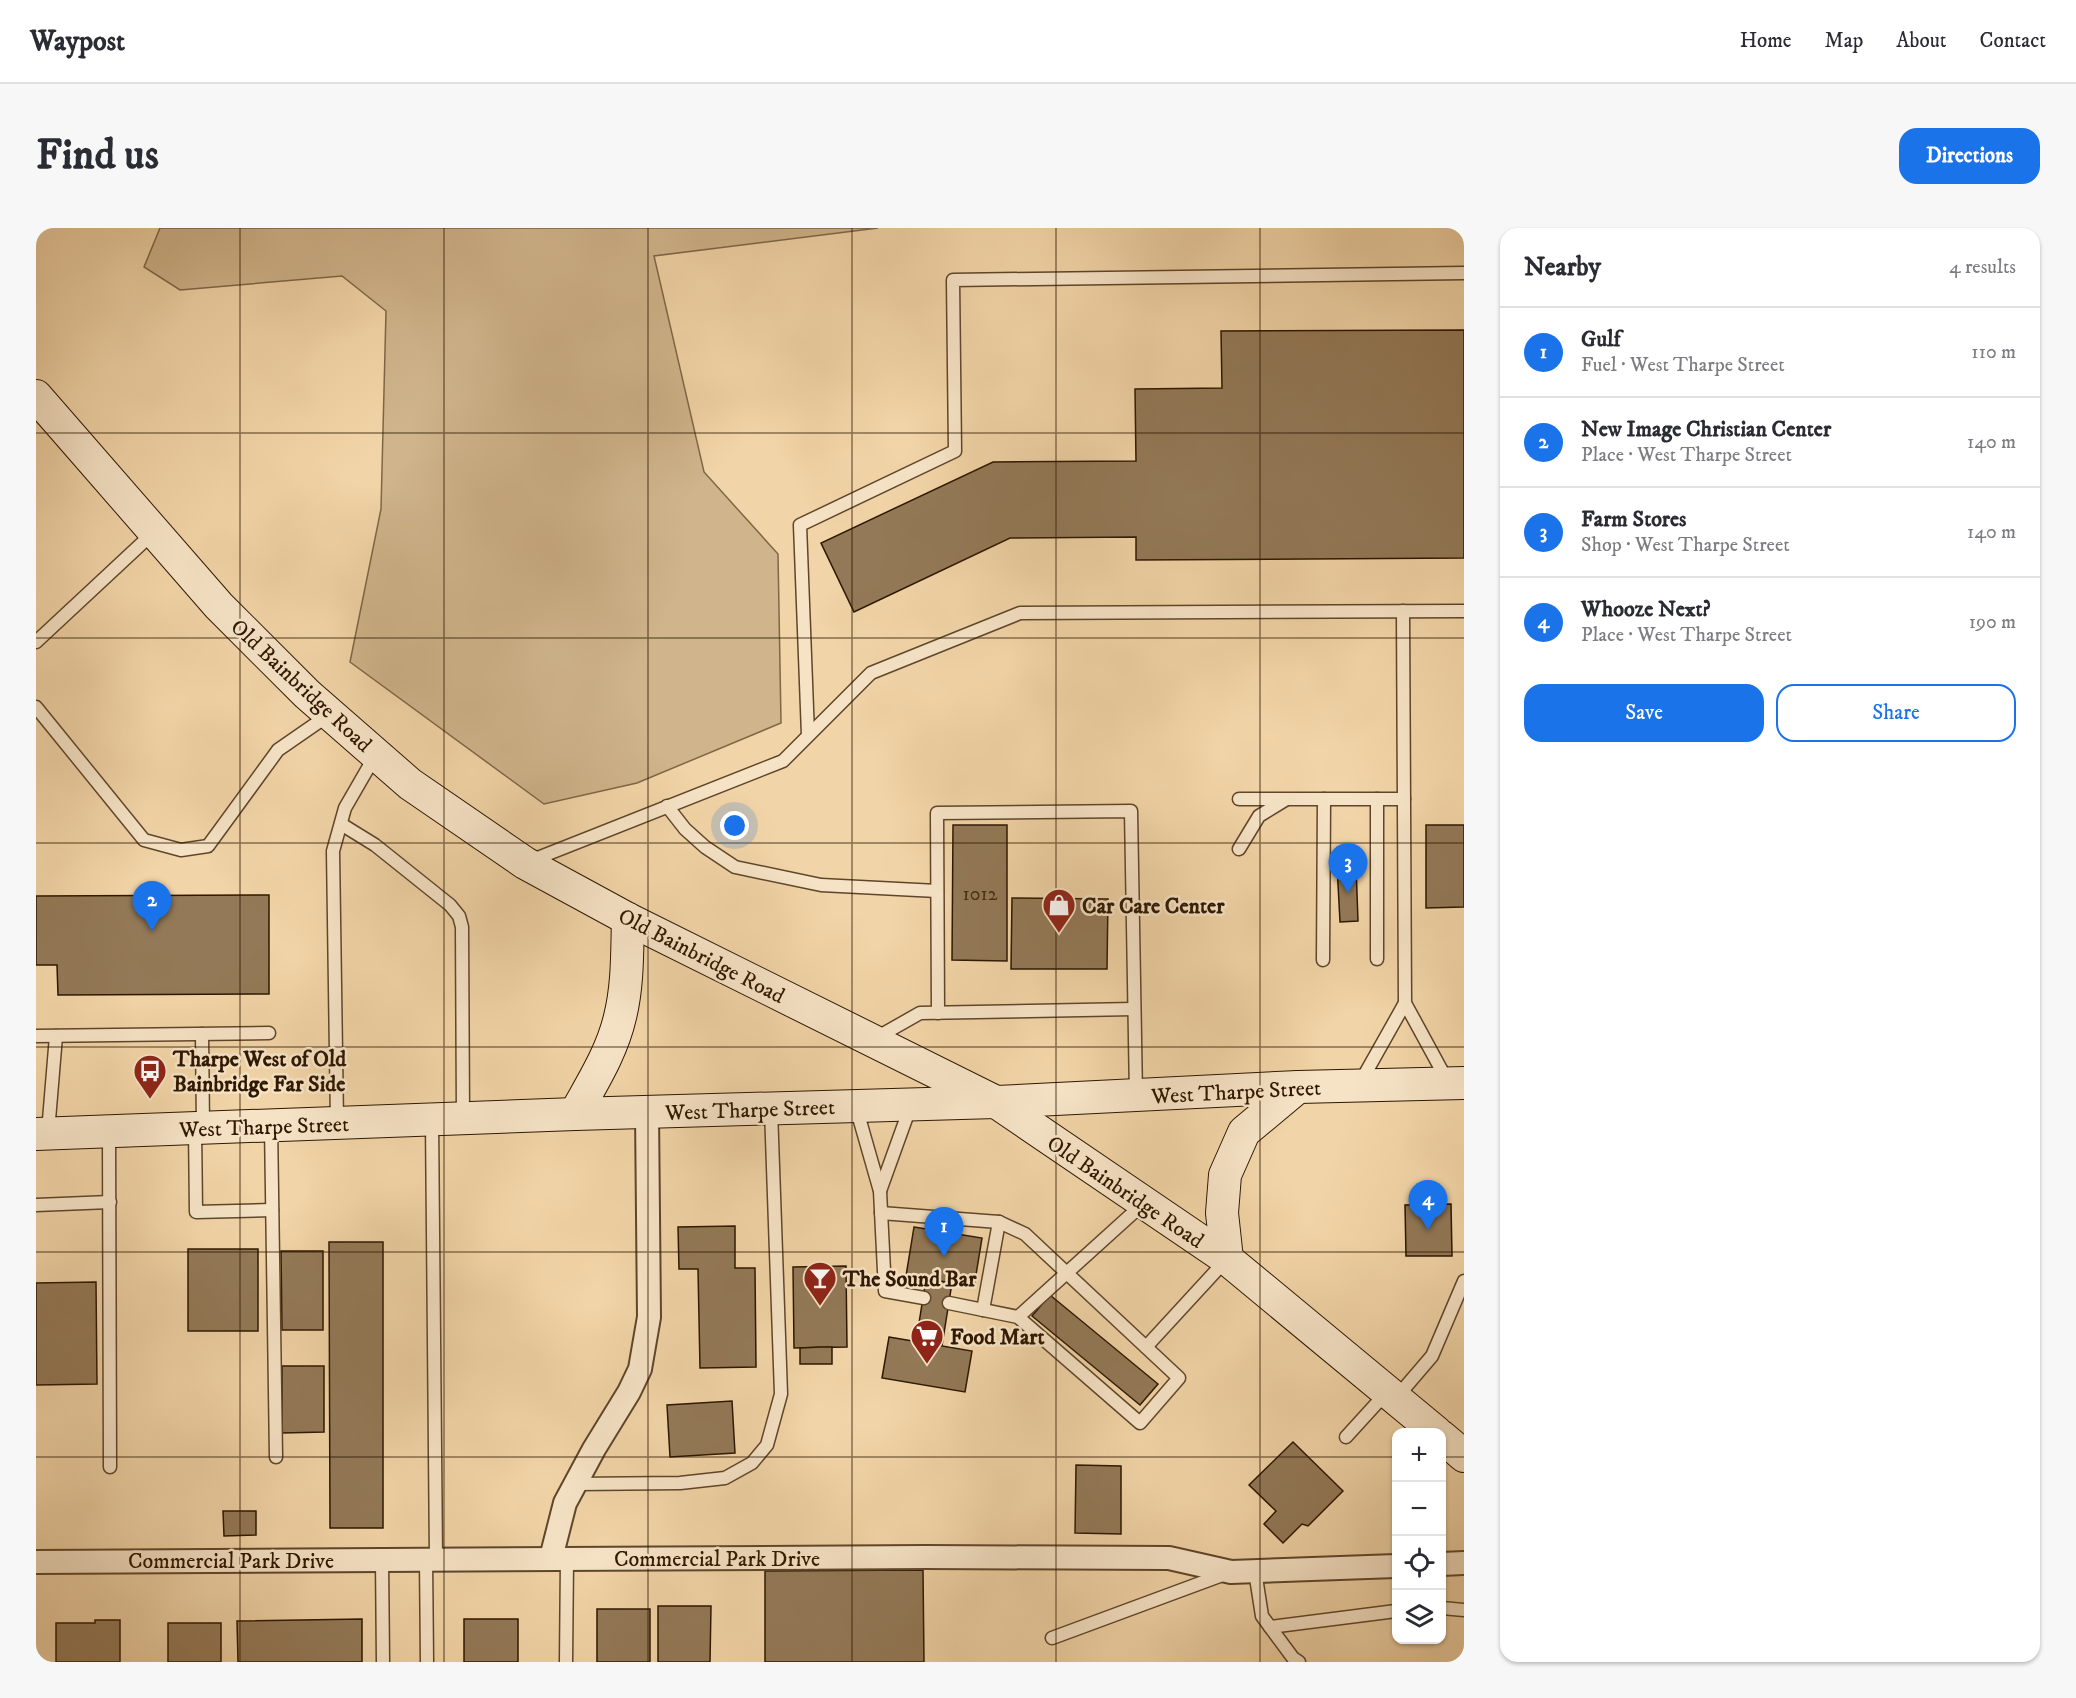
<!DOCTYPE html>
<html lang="en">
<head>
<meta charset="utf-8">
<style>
  body { margin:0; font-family:"IM FELL DW Pica",serif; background:#f7f7f7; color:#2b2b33 }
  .controls { position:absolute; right:18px; bottom:18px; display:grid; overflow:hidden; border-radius:12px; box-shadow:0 2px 4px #0004 }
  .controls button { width:54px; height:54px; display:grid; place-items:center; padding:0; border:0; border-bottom:2px solid #e1e1e2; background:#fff; color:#2b2b33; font:30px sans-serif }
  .you { position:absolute; left:699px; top:598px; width:21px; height:21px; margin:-15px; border:4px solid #fff; border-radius:50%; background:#1a73e8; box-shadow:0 0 0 9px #1a73e833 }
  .badge { display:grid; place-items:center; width:39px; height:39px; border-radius:50%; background:#1a73e8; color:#fff; font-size:20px; font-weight:700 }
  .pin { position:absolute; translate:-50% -50px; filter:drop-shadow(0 2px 3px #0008) }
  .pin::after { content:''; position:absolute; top:32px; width:21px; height:18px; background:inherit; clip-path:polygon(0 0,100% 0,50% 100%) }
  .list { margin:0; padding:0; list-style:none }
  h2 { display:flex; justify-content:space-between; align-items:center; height:78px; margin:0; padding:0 24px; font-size:26px }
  h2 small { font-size:20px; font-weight:400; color:#7c7c81 }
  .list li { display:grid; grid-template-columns:39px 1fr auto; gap:18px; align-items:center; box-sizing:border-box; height:90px; padding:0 24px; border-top:2px solid #e1e1e2 }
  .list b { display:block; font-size:22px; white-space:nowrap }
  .list p { margin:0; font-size:20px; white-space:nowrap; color:#7c7c81 }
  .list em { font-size:20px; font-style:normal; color:#7c7c81 }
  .actions { display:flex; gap:12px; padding:18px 24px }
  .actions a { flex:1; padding:14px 0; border:2px solid #1a73e8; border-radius:18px; text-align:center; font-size:21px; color:#1a73e8 }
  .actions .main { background:#1a73e8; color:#fff }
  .icon { flex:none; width:33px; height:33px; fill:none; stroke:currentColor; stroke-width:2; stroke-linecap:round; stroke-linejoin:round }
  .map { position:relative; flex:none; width:1428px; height:1434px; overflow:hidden; border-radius:18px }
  header { display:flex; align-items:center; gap:36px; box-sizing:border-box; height:84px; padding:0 30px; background:#fff; border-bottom:2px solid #e1e1e2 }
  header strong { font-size:28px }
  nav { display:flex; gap:33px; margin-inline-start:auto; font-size:21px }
  .intro { display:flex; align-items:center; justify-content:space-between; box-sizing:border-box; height:144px; padding:0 36px }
  h1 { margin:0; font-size:42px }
  .button { padding:15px 27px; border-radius:18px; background:#1a73e8; color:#fff; font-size:21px; font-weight:700 }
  main { display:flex; gap:36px; padding:0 36px }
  aside { flex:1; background:#fff; border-radius:18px; box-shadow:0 2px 4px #0004 }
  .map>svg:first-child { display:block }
  .green { fill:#d0b48b; stroke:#7f6646; stroke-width:1.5 }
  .building { fill:#937957; stroke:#2e1700; stroke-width:1.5 }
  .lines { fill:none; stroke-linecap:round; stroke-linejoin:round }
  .service-casing { stroke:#5f462a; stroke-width:15 }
  .minor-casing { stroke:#5f462a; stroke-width:26 }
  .secondary-casing { stroke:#2e1700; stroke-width:34 }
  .service { stroke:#f6e3c6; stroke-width:12 }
  .minor { stroke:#f6e3c6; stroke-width:22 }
  .secondary { stroke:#f6e3c6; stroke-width:32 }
  .grid { fill:none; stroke:#2e1700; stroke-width:1.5; stroke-opacity:0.55 }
  .labels { text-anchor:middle; stroke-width:5; stroke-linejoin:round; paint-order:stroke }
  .number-label { font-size:20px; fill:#473016 }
  .street-label { font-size:22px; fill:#2e1700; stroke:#f6e3c6 }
  .poi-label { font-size:22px; font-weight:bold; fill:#2e1700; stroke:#f6e3c6; text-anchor:start }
</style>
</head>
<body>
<header>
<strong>Waypost</strong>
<nav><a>Home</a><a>Map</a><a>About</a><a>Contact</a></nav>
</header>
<div class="intro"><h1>Find us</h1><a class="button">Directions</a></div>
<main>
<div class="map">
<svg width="1428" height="1434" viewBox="0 0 1428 1434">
  <rect width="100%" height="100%" fill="#f1d4a7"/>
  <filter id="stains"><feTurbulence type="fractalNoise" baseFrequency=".00333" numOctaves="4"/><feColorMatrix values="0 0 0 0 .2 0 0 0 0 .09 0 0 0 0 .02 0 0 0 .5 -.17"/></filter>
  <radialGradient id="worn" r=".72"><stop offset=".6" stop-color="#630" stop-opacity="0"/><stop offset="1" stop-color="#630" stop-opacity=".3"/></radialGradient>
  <polygon class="green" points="124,0 842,0 618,28 668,244 742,326 745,495 601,555 508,576 314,434 345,281 350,83 306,48 144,62 108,39"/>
  <g class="building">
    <polygon points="1428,102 1428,330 1100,332 1100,309 974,310 818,384 785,315 957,234 1100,233 1099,161 1186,160 1185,103"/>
    <polygon points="917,597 971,597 971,733 916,732"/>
    <polygon points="1390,597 1428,597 1428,679 1390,680"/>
    <polygon points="1301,637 1320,637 1322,693 1304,694"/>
    <polygon points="233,667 233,766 22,767 21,737 0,737 0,668"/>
    <polygon points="976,670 1072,671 1071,741 975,741"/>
    <polygon points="1415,976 1416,1028 1370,1028 1369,977"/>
    <polygon points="699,998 699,1040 719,1040 720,1139 664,1140 662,1041 643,1041 642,999"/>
    <polygon points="878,999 946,1010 938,1059 870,1048"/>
    <polygon points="293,1014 347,1014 347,1300 294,1300"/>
    <rect x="152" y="1021" width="70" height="82"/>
    <polygon points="245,1023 287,1023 287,1102 246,1102"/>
    <polygon points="810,1038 811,1119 758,1120 757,1039"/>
    <polygon points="890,1051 916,1055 905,1124 879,1120"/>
    <polygon points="60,1054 61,1156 0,1157 0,1055"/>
    <polygon points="1014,1067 1122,1156 1104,1177 996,1088"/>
    <polygon points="853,1109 936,1123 929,1164 846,1150"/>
    <polygon points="784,1119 796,1119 796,1136 764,1136 764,1120"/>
    <polygon points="246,1138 288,1138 288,1204 246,1205"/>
    <polygon points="696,1173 699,1225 634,1229 631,1177"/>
    <polygon points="1257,1214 1307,1263 1272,1298 1266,1296 1247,1315 1228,1296 1240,1283 1213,1257"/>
    <polygon points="1040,1237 1085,1238 1085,1306 1039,1305"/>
    <polygon points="187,1283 220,1283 220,1307 188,1308"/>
    <polygon points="887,1342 888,1434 729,1434 729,1343"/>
    <polygon points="622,1378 675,1378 674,1434 622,1434"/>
    <rect x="561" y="1381" width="53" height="53"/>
    <polygon points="326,1391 326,1434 202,1434 201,1393"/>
    <rect x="428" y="1391" width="54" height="43"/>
    <polygon points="59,1392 84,1392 84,1434 20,1434 20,1395 59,1395"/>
    <rect x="132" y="1395" width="53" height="39"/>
  </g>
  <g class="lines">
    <g class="service-casing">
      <g id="service">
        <polyline points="1367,383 1369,775 1412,854"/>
        <polyline points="0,414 117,305"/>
        <polyline points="0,479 108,612 145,622 172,618 242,522 294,486"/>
        <polyline points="772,507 764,297 919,223 917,52 1428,45"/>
        <polyline points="1203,571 1368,571"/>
        <polyline points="1341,571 1341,731"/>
        <polyline points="631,578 649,601 669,619 699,639 785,657 901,663"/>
        <polyline points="305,596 339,617 414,677 423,688 426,699 427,890"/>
        <polyline points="1203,621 1223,588 1249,572"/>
        <polyline points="494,633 747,533 835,445 984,385 1428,383"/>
        <polyline points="1287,732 1288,571"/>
        <polyline points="902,785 901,585 1095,583 1100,867"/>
        <polyline points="166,806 167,899"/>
        <polyline points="0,808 233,805"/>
        <polyline points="840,810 884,785 1098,781"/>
        <polyline points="1324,855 1369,775"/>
        <polyline points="820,879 844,963 849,1063 888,1070"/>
        <polyline points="396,893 400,1331"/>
        <polyline points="301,894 297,623 309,580 339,528"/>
        <polyline points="235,897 240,1229"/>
        <polyline points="159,900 160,984 236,982"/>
        <polyline points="12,904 20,808"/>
        <polyline points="73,904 74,1239"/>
        <polyline points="844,963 875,877"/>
        <polyline points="0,977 74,974"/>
        <polyline points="845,985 963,994 989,1006 1143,1150 1104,1195 982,1089 913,1075"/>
        <polyline points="947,1082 963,994"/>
        <polyline points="982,1089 1108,975"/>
        <polyline points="1110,1119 1190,1032"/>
        <polyline points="1360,1170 1396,1128 1428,1053"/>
        <polyline points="1310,1209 1351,1164"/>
        <polyline points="539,1256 644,1255 689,1250 716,1235 731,1217 745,1166 735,882"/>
        <polyline points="346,1331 347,1434"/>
        <polyline points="390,1331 391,1434"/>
        <polyline points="1219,1343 1226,1388 1257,1430 1263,1434"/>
        <polyline points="1406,1380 1428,1382"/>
        <polyline points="1234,1399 1360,1383"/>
        <polyline points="1016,1410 1189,1346"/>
        <polyline points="530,1434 531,1330"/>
      </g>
    </g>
    <g class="minor-casing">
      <g id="minor">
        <polyline points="515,1330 529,1275 558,1221 593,1164 604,1141 613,1089 611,884"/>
        <polyline points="0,1334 890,1329 1133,1330 1195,1344 1360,1338"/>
        <polyline points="1406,1336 1428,1335"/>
      </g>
    </g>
    <g class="secondary-casing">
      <g id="secondary">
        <polyline points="0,168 183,378 271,466 374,556 489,635 592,691 960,874 1191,1031 1400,1204"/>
        <path d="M539,886C556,855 576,824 584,789C592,757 591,723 592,691"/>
        <polyline points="0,906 539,886 960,874 1262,859 1428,855"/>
        <polyline points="1191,1031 1186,985 1189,947 1208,904 1262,859"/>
        <polyline points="1406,1209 1428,1228"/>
      </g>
    </g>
    <use href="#service" class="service"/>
    <use href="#minor" class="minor"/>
    <use href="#secondary" class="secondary"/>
  </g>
  <path class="grid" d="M204,0V1434M408,0V1434M612,0V1434M816,0V1434M1020,0V1434M1224,0V1434M0,205H1428M0,410H1428M0,615H1428M0,819H1428M0,1024H1428M0,1229H1360M1406,1229H1428"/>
  <defs>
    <g id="shop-pin" transform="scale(1.725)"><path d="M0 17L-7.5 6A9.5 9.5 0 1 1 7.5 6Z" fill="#8f2418" stroke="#f6e3c6"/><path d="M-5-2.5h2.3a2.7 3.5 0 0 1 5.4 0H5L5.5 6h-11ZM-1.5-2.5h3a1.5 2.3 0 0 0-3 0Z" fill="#fff"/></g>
    <g id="bus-pin" transform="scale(1.725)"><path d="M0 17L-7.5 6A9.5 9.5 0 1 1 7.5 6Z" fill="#8f2418" stroke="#f6e3c6"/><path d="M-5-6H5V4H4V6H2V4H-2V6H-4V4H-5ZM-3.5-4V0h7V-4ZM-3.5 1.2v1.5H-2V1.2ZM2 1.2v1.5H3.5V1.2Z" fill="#fff"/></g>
    <g id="bar-pin" transform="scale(1.725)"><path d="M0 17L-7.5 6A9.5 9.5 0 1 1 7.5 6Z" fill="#8f2418" stroke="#f6e3c6"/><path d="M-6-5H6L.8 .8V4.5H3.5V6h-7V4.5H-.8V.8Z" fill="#fff"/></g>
    <g id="supermarket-pin" transform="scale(1.725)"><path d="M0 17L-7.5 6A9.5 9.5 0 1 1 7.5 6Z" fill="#8f2418" stroke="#f6e3c6"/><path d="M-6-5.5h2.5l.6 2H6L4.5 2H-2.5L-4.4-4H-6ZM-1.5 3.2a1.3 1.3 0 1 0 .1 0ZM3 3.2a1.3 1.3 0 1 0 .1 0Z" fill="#fff"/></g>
  </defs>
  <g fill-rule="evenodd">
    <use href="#shop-pin" x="1023" y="677"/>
    <use href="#bus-pin" x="114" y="843"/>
    <use href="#bar-pin" x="784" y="1050"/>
    <use href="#supermarket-pin" x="891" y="1108"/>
  </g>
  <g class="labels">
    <g class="number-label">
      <text x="944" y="672">1012</text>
    </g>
    <g class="street-label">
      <text transform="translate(266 457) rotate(43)" y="8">Old Bainbridge Road</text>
      <text transform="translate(666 727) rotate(27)" y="8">Old Bainbridge Road</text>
      <text transform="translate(1200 863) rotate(-3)" y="8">West Tharpe Street</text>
      <text transform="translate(714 881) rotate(-2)" y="8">West Tharpe Street</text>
      <text transform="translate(228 898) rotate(-2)" y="8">West Tharpe Street</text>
      <text transform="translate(1090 963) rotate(34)" y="8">Old Bainbridge Road</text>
      <text x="681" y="1338">Commercial Park Drive</text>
      <text x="195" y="1340">Commercial Park Drive</text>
    </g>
    <g class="poi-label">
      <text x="1046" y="685">Car Care Center</text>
      <text x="137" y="838">Tharpe West of Old<tspan x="137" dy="25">Bainbridge Far Side</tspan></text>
      <text x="807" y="1058">The Sound Bar</text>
      <text x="914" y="1116">Food Mart</text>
    </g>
  </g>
  <rect width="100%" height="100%" filter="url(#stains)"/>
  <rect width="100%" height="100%" fill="url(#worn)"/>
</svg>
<div class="controls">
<button>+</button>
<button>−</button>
<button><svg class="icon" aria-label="locate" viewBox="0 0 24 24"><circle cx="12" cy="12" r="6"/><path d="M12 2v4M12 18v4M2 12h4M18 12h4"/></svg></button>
<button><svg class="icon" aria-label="layers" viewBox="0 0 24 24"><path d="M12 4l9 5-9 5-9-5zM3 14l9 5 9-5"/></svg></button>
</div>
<div class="you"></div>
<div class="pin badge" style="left:908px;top:1029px">1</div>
<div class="pin badge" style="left:116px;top:703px">2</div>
<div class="pin badge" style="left:1312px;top:665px">3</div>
<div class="pin badge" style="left:1392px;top:1002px">4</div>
</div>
<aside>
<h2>Nearby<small>4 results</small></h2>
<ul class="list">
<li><span class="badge">1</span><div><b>Gulf</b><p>Fuel · West Tharpe Street</p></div><em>110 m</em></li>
<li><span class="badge">2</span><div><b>New Image Christian Center</b><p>Place · West Tharpe Street</p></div><em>140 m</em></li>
<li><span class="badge">3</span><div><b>Farm Stores</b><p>Shop · West Tharpe Street</p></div><em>140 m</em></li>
<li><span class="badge">4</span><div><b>Whooze Next?</b><p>Place · West Tharpe Street</p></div><em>190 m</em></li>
</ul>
<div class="actions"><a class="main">Save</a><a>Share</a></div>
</aside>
</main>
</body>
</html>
